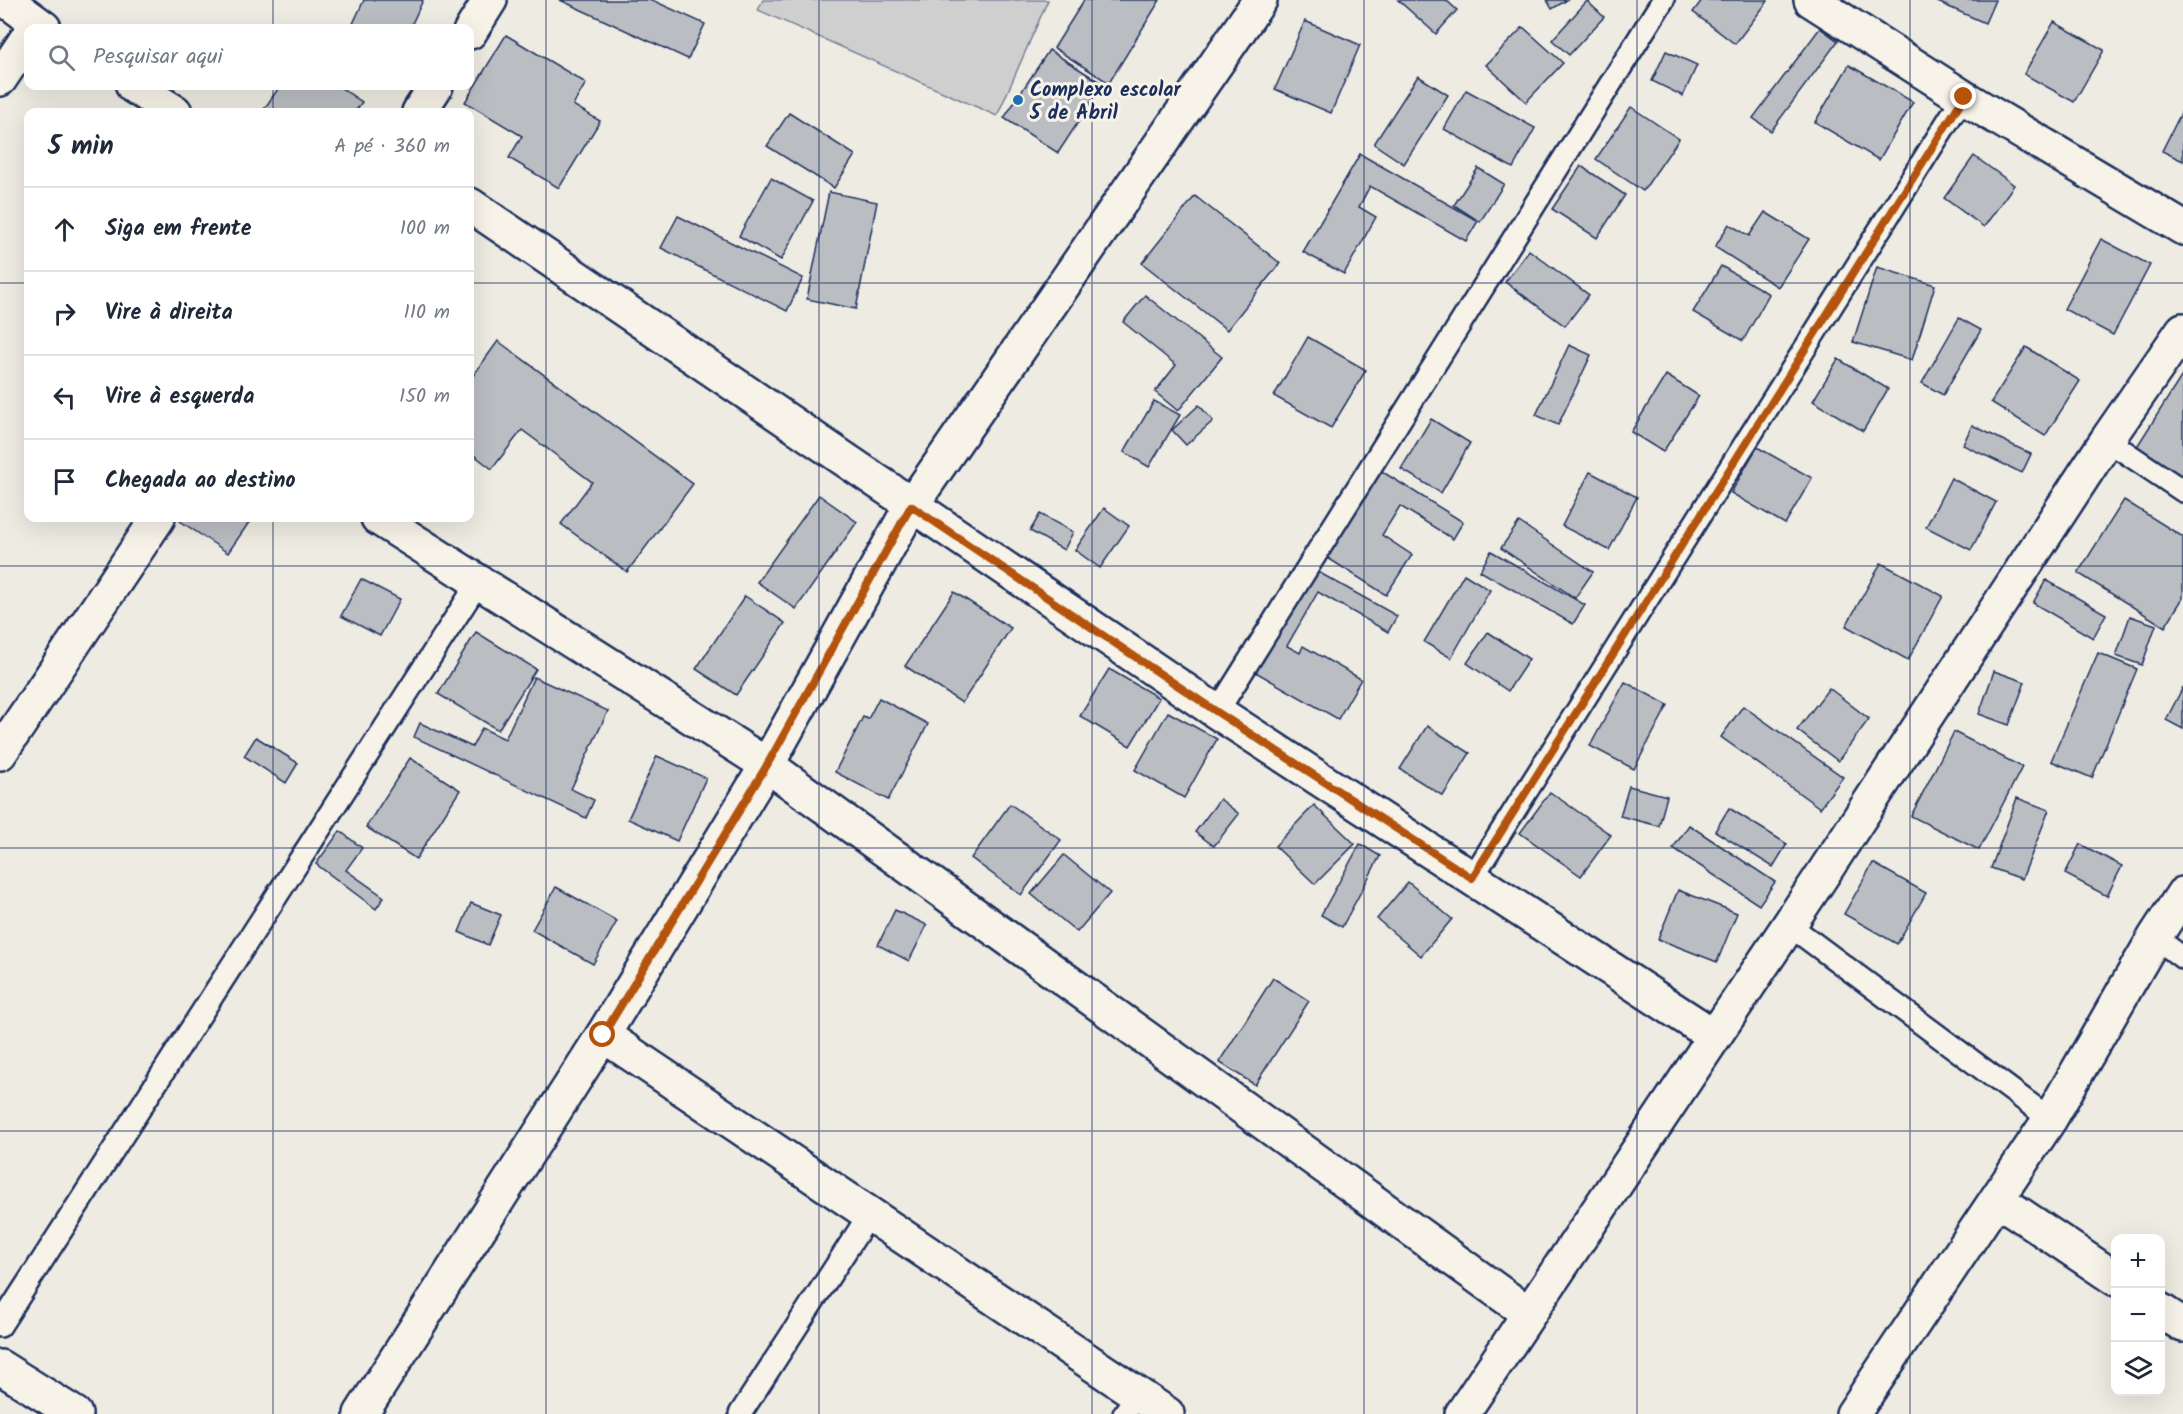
<!DOCTYPE html>
<html lang="pt">
<head>
<meta charset="utf-8">
<style>
  body { margin:0; font-family:Kalam,sans-serif; background:#f2f2f3; color:#1f2937 }
  .controls { position:absolute; right:18px; bottom:18px; display:grid; overflow:hidden; border-radius:12px; box-shadow:0 6px 24px #0002 }
  .controls button { width:54px; height:54px; display:grid; place-items:center; padding:0; border:0; border-bottom:2px solid #e0e1e3; background:#fff; color:#1f2937; font:30px sans-serif }
  .stop { position:absolute; width:18px; height:18px; margin:-14px; border:4px solid #b45309; border-radius:50%; background:#fff }
  .stop.end { background:#b45309; border-color:#fff; box-shadow:0 2px 6px #0008 }
  .list { margin:0; padding:0; list-style:none }
  h2 { display:flex; justify-content:space-between; align-items:center; height:78px; margin:0; padding:0 24px; font-size:26px }
  h2 small { font-size:20px; font-weight:400; color:#747a83 }
  .list li { display:grid; grid-template-columns:39px 1fr auto; gap:18px; align-items:center; box-sizing:border-box; height:84px; padding:0 24px; border-top:2px solid #e0e1e3 }
  .list b { display:block; font-size:22px; white-space:nowrap }
  .list em { font-size:20px; font-style:normal; color:#747a83 }
  .icon { flex:none; width:33px; height:33px; fill:none; stroke:currentColor; stroke-width:2; stroke-linecap:round; stroke-linejoin:round }
  .map { position:relative; flex:none; width:2183px; height:1414px; overflow:hidden }
  .search { position:absolute; background:#fff; box-shadow:0 6px 24px #0002; left:24px; top:24px; width:450px; height:66px; display:flex; align-items:center; gap:15px; box-sizing:border-box; padding:0 21px; border-radius:12px; color:#747a83; font-size:22px }
  .panel { position:absolute; background:#fff; box-shadow:0 6px 24px #0002; left:24px; top:108px; width:450px; height:414px; border-radius:12px }
  .map>svg:first-child { display:block }
  .green { fill:#cfcfcf; stroke:#757f96; stroke-width:1.5 }
  .building { fill:#babdc2; stroke:#1b2f5e; stroke-width:1.5 }
  .lines { fill:none; stroke-linecap:round; stroke-linejoin:round }
  .service-casing { stroke:#1b2f5e; stroke-width:26 }
  .minor-casing { stroke:#1b2f5e; stroke-width:38 }
  .service { stroke:#f7f3e8; stroke-width:21 }
  .minor { stroke:#f7f3e8; stroke-width:33 }
  .route { stroke:#b45309; stroke-width:8 }
  .grid { fill:none; stroke:#1b2f5e; stroke-width:1.5; stroke-opacity:0.55 }
  .poi-dot { fill:#1f6fb2; stroke:#f7f3e8; stroke-width:2 }
  .labels { text-anchor:middle; stroke-width:6; stroke-linejoin:round; paint-order:stroke }
  .poi-label { font-size:20px; font-weight:bold; fill:#1b2f5e; stroke:#f7f3e8; text-anchor:start }
</style>
</head>
<body>
<div class="map">
<svg width="2183" height="1414" viewBox="0 0 2183 1414">
  <rect width="100%" height="100%" fill="#eeebe2"/>
  <filter id="ink" filterUnits="userSpaceOnUse"><feTurbulence type="fractalNoise" baseFrequency=".0167" numOctaves="2"/><feDisplacementMap in="SourceGraphic" scale="12" xChannelSelector="R" yChannelSelector="G"/><feConvolveMatrix kernelMatrix="1 2 1 2 8 2 1 2 1" color-interpolation-filters="sRGB"/></filter>
  <g filter="url(#ink)">
    <polygon class="green" points="763,0 1048,0 997,116 758,10"/>
    <g class="building">
      <polygon points="364,0 423,0 410,28 351,28"/>
      <polygon points="560,0 652,0 705,24 688,59"/>
      <polygon points="1084,0 1160,0 1109,83 1054,48"/>
      <polygon points="1398,0 1446,0 1457,10 1436,34"/>
      <polygon points="1547,0 1567,0 1552,9"/>
      <polygon points="1702,0 1767,0 1768,1 1735,44 1693,12"/>
      <polygon points="1933,0 1995,0 1985,23"/>
      <polygon points="1587,1 1604,17 1569,55 1552,40"/>
      <polygon points="1305,21 1360,45 1331,113 1275,89"/>
      <polygon points="2054,22 2104,50 2074,102 2024,74"/>
      <polygon points="1523,27 1563,63 1526,102 1486,65"/>
      <polygon points="1820,28 1838,41 1771,131 1753,118"/>
      <polygon points="506,35 586,83 573,105 600,121 559,188 509,158 522,136 465,102"/>
      <polygon points="1049,50 1103,84 1058,153 1004,118"/>
      <polygon points="1666,51 1697,65 1683,96 1652,81"/>
      <polygon points="1849,65 1913,102 1879,160 1815,122"/>
      <polygon points="1418,76 1448,95 1404,164 1374,144"/>
      <polygon points="280,86 338,86 362,102 355,112 262,112"/>
      <polygon points="1466,90 1535,128 1513,168 1444,129"/>
      <polygon points="1631,107 1679,139 1643,191 1596,159"/>
      <polygon points="2183,109 2183,161 2162,151"/>
      <polygon points="789,113 855,155 834,188 767,146"/>
      <polygon points="1360,154 1478,221 1466,241 1370,186 1359,207 1376,217 1344,274 1303,252"/>
      <polygon points="1974,156 2014,185 1984,227 1944,198"/>
      <polygon points="1581,166 1625,195 1597,238 1552,209"/>
      <polygon points="1478,168 1504,184 1480,222 1454,205"/>
      <polygon points="771,178 813,201 781,260 739,236"/>
      <polygon points="829,192 877,202 856,309 807,299"/>
      <polygon points="1195,196 1280,263 1227,330 1142,263"/>
      <polygon points="1765,212 1809,239 1778,287 1715,247 1729,224 1749,236"/>
      <polygon points="678,216 803,278 787,311 661,248"/>
      <polygon points="2101,239 2150,265 2113,335 2064,309"/>
      <polygon points="1529,250 1589,295 1565,326 1505,282"/>
      <polygon points="1721,266 1769,294 1743,341 1693,312"/>
      <polygon points="1877,267 1935,285 1912,360 1853,342"/>
      <polygon points="1145,295 1222,357 1178,411 1155,392 1176,365 1123,322"/>
      <polygon points="1959,318 1981,330 1943,395 1922,383"/>
      <polygon points="1308,337 1366,370 1331,428 1274,396"/>
      <polygon points="498,341 693,484 627,572 561,524 592,482 522,430 492,469 470,452 470,380"/>
      <polygon points="1569,345 1591,355 1558,425 1536,415"/>
      <polygon points="2026,347 2080,381 2045,436 1991,402"/>
      <polygon points="1838,359 1888,389 1863,431 1813,401"/>
      <polygon points="2183,374 2183,478 2136,448"/>
      <polygon points="1666,375 1699,396 1663,452 1631,432"/>
      <polygon points="1154,401 1180,415 1149,467 1124,452"/>
      <polygon points="1199,405 1213,421 1186,445 1172,430"/>
      <polygon points="1431,419 1470,443 1441,493 1401,469"/>
      <polygon points="1972,425 2031,454 2022,473 1963,445"/>
      <polygon points="1757,447 1812,478 1785,524 1731,493"/>
      <polygon points="1378,469 1463,522 1453,539 1400,506 1382,535 1412,555 1386,595 1323,555"/>
      <polygon points="1590,472 1637,497 1609,550 1562,526"/>
      <polygon points="1951,478 1996,502 1971,550 1926,527"/>
      <polygon points="819,495 857,522 796,609 757,582"/>
      <polygon points="2124,500 2183,537 2183,598 2165,627 2078,573"/>
      <polygon points="1104,508 1129,526 1100,568 1075,550"/>
      <polygon points="1040,514 1073,532 1064,550 1030,531"/>
      <polygon points="183,518 252,518 228,553 180,521"/>
      <polygon points="1519,522 1593,572 1575,598 1501,548"/>
      <polygon points="1491,551 1585,605 1573,624 1480,571"/>
      <polygon points="1881,563 1943,596 1908,660 1846,626"/>
      <polygon points="1311,568 1397,616 1388,632 1318,592 1287,646 1300,653 1303,646 1361,679 1338,719 1252,670"/>
      <polygon points="1464,574 1490,590 1451,658 1424,642"/>
      <polygon points="361,579 400,599 380,636 341,616"/>
      <polygon points="2046,580 2106,614 2093,638 2033,603"/>
      <polygon points="954,592 1011,628 962,703 905,666"/>
      <polygon points="745,596 785,623 736,695 696,669"/>
      <polygon points="2130,616 2156,625 2142,665 2116,656"/>
      <polygon points="476,632 536,669 498,730 438,694"/>
      <polygon points="1488,632 1529,659 1508,691 1467,663"/>
      <polygon points="2098,653 2137,669 2092,778 2051,761"/>
      <polygon points="1109,669 1159,698 1130,746 1080,716"/>
      <polygon points="1994,671 2025,682 2009,725 1979,714"/>
      <polygon points="534,677 608,711 571,789 594,800 586,818 414,737 420,723 472,747 482,728 505,739"/>
      <polygon points="1625,682 1668,705 1634,769 1590,746"/>
      <polygon points="2183,687 2183,729 2166,720"/>
      <polygon points="1829,688 1869,719 1838,761 1797,730"/>
      <polygon points="879,698 928,724 888,800 835,772 863,717 868,719"/>
      <polygon points="1743,706 1843,777 1820,808 1721,737"/>
      <polygon points="1168,712 1217,739 1184,798 1135,770"/>
      <polygon points="1427,726 1470,753 1443,796 1400,769"/>
      <polygon points="1954,732 2022,767 1979,850 1911,816"/>
      <polygon points="256,737 298,763 286,783 244,756"/>
      <polygon points="657,756 706,778 677,841 628,819"/>
      <polygon points="410,758 460,790 416,859 366,827"/>
      <polygon points="1629,786 1667,796 1659,826 1620,816"/>
      <polygon points="1550,792 1611,835 1581,876 1520,833"/>
      <polygon points="2017,798 2049,810 2022,879 1991,868"/>
      <polygon points="1220,799 1239,814 1214,846 1195,832"/>
      <polygon points="1010,804 1061,840 1021,895 971,858"/>
      <polygon points="1314,805 1355,844 1315,884 1275,846"/>
      <polygon points="1729,808 1787,844 1773,867 1715,831"/>
      <polygon points="1689,825 1775,882 1759,905 1673,848"/>
      <polygon points="340,831 362,848 346,870 384,897 376,909 316,864"/>
      <polygon points="1360,844 1380,856 1342,927 1321,915"/>
      <polygon points="2080,844 2122,866 2107,896 2065,874"/>
      <polygon points="1064,855 1110,893 1077,932 1031,894"/>
      <polygon points="1873,863 1926,893 1897,944 1844,914"/>
      <polygon points="1408,882 1452,919 1421,956 1377,919"/>
      <polygon points="556,887 617,921 593,964 532,930"/>
      <polygon points="1678,890 1737,913 1717,962 1658,939"/>
      <polygon points="471,903 501,915 488,945 459,932"/>
      <polygon points="895,910 927,925 909,961 878,945"/>
      <polygon points="1273,978 1309,1001 1255,1085 1219,1062"/>
    </g>
    <g class="lines">
      <g class="service-casing">
        <g id="service">
          <polyline points="2107,440 2183,491"/>
          <polyline points="1217,712 1663,0"/>
          <polyline points="1472,878 1963,97"/>
          <polyline points="1789,925 2050,1119"/>
          <polyline points="2155,937 2183,958"/>
          <polyline points="0,1326 478,583"/>
          <polyline points="740,1414 869,1215"/>
          <polyline points="1124,1414 1137,1394"/>
        </g>
      </g>
      <g class="minor-casing">
        <g id="minor">
          <polyline points="6,0 44,28"/>
          <polyline points="1811,0 1963,97 2183,228"/>
          <polyline points="470,32 490,0"/>
          <polyline points="0,79 28,37"/>
          <polyline points="133,86 175,112"/>
          <polyline points="419,112 436,86"/>
          <polyline points="470,205 1217,712 1714,1036"/>
          <polyline points="378,518 767,765 1528,1313"/>
          <polyline points="0,753 158,518"/>
          <polyline points="603,1035 1167,1414"/>
          <polyline points="1997,1199 2116,1279"/>
          <polyline points="2160,1310 2183,1325"/>
          <polyline points="0,1367 75,1414"/>
          <polyline points="361,1414 603,1035 767,765 911,506 1260,0"/>
          <polyline points="1462,1414 1819,880 2107,440 2183,330"/>
          <polyline points="1853,1414 2050,1119 2155,937 2183,894"/>
        </g>
      </g>
      <use href="#service" class="service"/>
      <use href="#minor" class="minor"/>
    </g>
  </g>
  <g class="lines" filter="url(#ink)">
    <polyline class="route" points="603,1035 767,765 911,506 1217,712 1472,878 1964,97"/>
  </g>
  <path class="grid" d="M273,0V28M546,0V1414M819,0V1414M1092,0V1414M1364,0V1414M1637,0V1414M1910,0V1414M273,86V112M0,283H28M470,283H2183M273,518V1414M0,566H2183M0,848H2183M0,1131H2183"/>
  <circle class="poi-dot" cx="1018" cy="100" r="6"/>
  <g class="labels">
    <g class="poi-label">
      <text x="1030" y="96">Complexo escolar<tspan x="1030" dy="23">5 de Abril</tspan></text>
    </g>
  </g>
</svg>
<div class="controls">
<button>+</button>
<button>−</button>
<button><svg class="icon" aria-label="layers" viewBox="0 0 24 24"><path d="M12 4l9 5-9 5-9-5zM3 14l9 5 9-5"/></svg></button>
</div>
<div class="stop" style="left:603px;top:1035px"></div>
<div class="stop end" style="left:1964px;top:97px"></div>
<div class="search"><svg class="icon" aria-label="search" viewBox="0 0 24 24"><circle cx="10" cy="10" r="6"/><path d="M15 15l6 6"/></svg>Pesquisar aqui</div>
<section class="panel">
<h2>5 min<small>A pé · 360 m</small></h2>
<ul class="list">
<li><svg class="icon" aria-label="ahead" viewBox="0 0 24 24"><path d="M12 20V5M6 11l6-6 6 6"/></svg><div><b>Siga em frente</b></div><em>100 m</em></li>
<li><svg class="icon" aria-label="right" viewBox="0 0 24 24"><path d="M7 20v-9h11M14 6l5 5-5 5"/></svg><div><b>Vire à direita</b></div><em>110 m</em></li>
<li><svg class="icon" aria-label="left" viewBox="0 0 24 24"><path d="M17 20v-9H6M10 6l-5 5 5 5"/></svg><div><b>Vire à esquerda</b></div><em>150 m</em></li>
<li><svg class="icon" aria-label="arrive" viewBox="0 0 24 24"><path d="M6 21V4h12l-3 4 3 4H6"/></svg><div><b>Chegada ao destino</b></div></li>
</ul>
</section>
</div>
</body>
</html>
